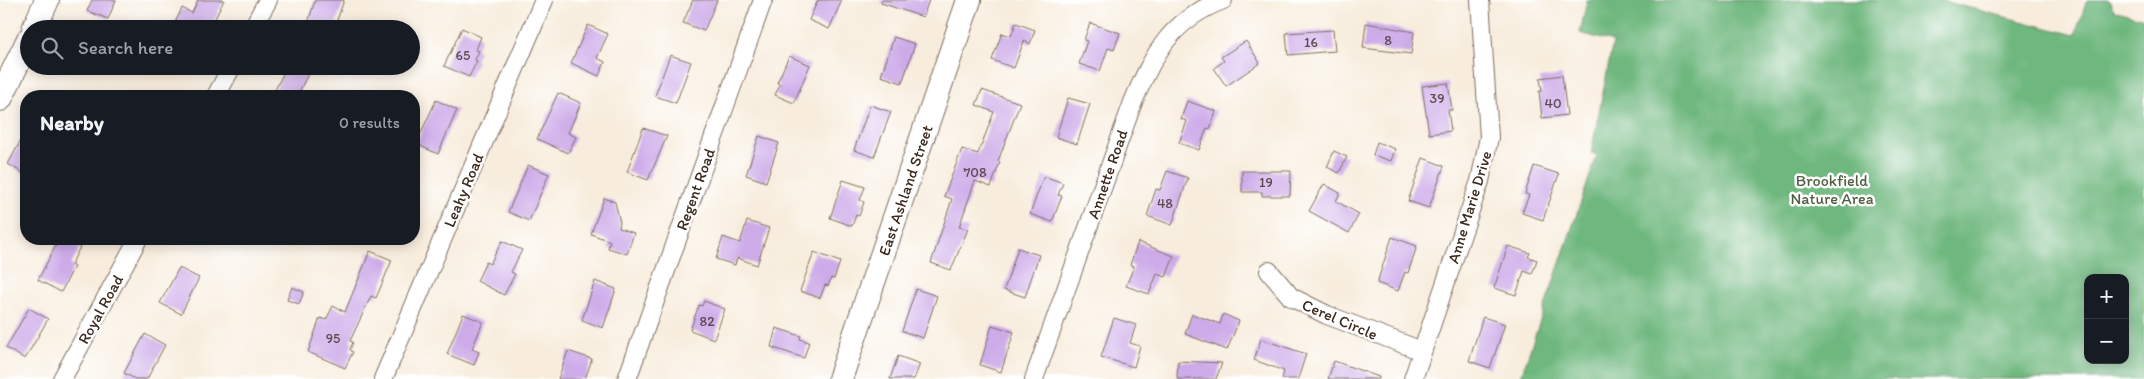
<!DOCTYPE html>
<html lang="en">
<head>
<meta charset="utf-8">
<style>
  body { margin:0; font-family:Itim,sans-serif; background:#242831; color:#f1f3f6 }
  .controls { position:absolute; right:15px; bottom:15px; display:grid; overflow:hidden; border-radius:10px; box-shadow:0 2px 12px #0003 }
  .controls button { width:45px; height:45px; display:grid; place-items:center; padding:0; border:0; border-bottom:1px solid #363941; background:#171b24; color:#f1f3f6; font:25px sans-serif }
  .list { margin:0; padding:0; list-style:none }
  h2 { display:flex; justify-content:space-between; align-items:center; height:65px; margin:0; padding:0 20px; font-size:21px }
  h2 small { font-size:16px; font-weight:400; color:#9ea1a6 }
  .icon { flex:none; width:28px; height:28px; fill:none; stroke:currentColor; stroke-width:2; stroke-linecap:round; stroke-linejoin:round }
  .map { position:relative; flex:none; width:2144px; height:379px; overflow:hidden }
  .search { position:absolute; background:#171b24; box-shadow:0 2px 12px #0003; left:20px; top:20px; width:400px; height:55px; display:flex; align-items:center; gap:12px; box-sizing:border-box; padding:0 18px; border-radius:28px; color:#9ea1a6; font-size:19px }
  .panel { position:absolute; background:#171b24; box-shadow:0 2px 12px #0003; left:20px; top:90px; width:400px; height:155px; border-radius:20px }
  .map>svg:first-child { display:block }
  .forest { fill:#6eb77e; stroke:#54704e; fill-rule:evenodd }
  .building { fill:#cdabe9 }
  .lines { fill:none; stroke-linecap:round; stroke-linejoin:round }
  .street-casing { stroke:#7d6e61; stroke-width:20 }
  .secondary-casing { stroke:#7d6e61; stroke-width:26 }
  .street { stroke:#fff; stroke-width:18 }
  .secondary { stroke:#fff; stroke-width:24 }
  .labels { text-anchor:middle; stroke-width:5; stroke-linejoin:round; paint-order:stroke }
  .number-label { font-size:14px; fill:#604a51 }
  .street-label { font-size:16px; fill:#3b2a1e; stroke:#fff }
  .park-label { font-size:16px; fill:#525e42; stroke:#fff }
</style>
</head>
<body>
<div class="map">
<svg width="2144" height="379" viewBox="0 0 2144 379">
  <rect width="100%" height="100%" fill="#fff"/>
  <filter id="ink" filterUnits="userSpaceOnUse"><feTurbulence type="fractalNoise" baseFrequency=".02" numOctaves="2"/><feDisplacementMap in="SourceGraphic" scale="10" xChannelSelector="R" yChannelSelector="G"/><feConvolveMatrix kernelMatrix="1 2 1 2 8 2 1 2 1" color-interpolation-filters="sRGB"/></filter>
  <filter id="wash" filterUnits="userSpaceOnUse"><feTurbulence type="fractalNoise" baseFrequency=".0096" numOctaves="4" result="noise"/><feDisplacementMap in="SourceGraphic" scale="20" xChannelSelector="R" yChannelSelector="G"/><feGaussianBlur stdDeviation="1.12" result="paint"/><feColorMatrix in="noise" values="0 0 0 0 0 0 0 0 0 0 0 0 0 0 0 0 0 1.4 0 .05"/><feComposite in="paint" operator="in"/></filter>
  <g filter="url(#wash)">
    <rect width="100%" height="100%" fill="#f8eddd"/>
    <path class="forest" d="M1587,0H1939L2075,35L2087,0H2109L2114,10L2144,19V379H1520L1597,155L1591,153L1613,42L1580,33ZM2088,278H2125V360H2088Z"/>
    <g id="blocks">
      <g class="building">
        <polygon points="92,0 116,0 108,19 87,11"/>
        <polygon points="198,0 224,0 210,29 172,29 182,8 192,13"/>
        <polygon points="315,0 344,0 334,29 306,29"/>
        <polygon points="693,0 717,0 704,31 683,23"/>
        <polygon points="818,0 842,0 829,29 809,20"/>
        <polygon points="882,0 929,0 923,17 881,3"/>
        <polygon points="1016,23 1035,30 1030,44 1024,41 1014,68 992,60 1002,33 1011,36"/>
        <polygon points="1090,23 1120,33 1114,50 1108,48 1100,71 1079,64 1087,41 1084,40"/>
        <polygon points="1366,23 1414,32 1411,54 1363,48"/>
        <polygon points="588,25 608,34 597,58 605,62 599,76 571,63"/>
        <polygon points="462,28 481,37 476,50 479,51 475,60 477,61 469,77 444,66"/>
        <polygon points="1333,30 1335,51 1288,55 1286,33"/>
        <polygon points="894,37 915,44 902,83 881,76"/>
        <polygon points="1246,41 1260,63 1226,86 1214,68 1224,61 1221,57"/>
        <polygon points="670,55 691,62 676,103 655,96"/>
        <polygon points="789,56 810,65 794,103 775,95 780,84 777,83"/>
        <polygon points="287,66 302,66 310,70 297,96 272,96"/>
        <polygon points="1562,75 1567,115 1542,118 1539,91 1542,91 1540,78"/>
        <polygon points="1448,83 1452,110 1448,110 1451,131 1429,134 1422,86"/>
        <polygon points="982,90 1020,103 998,161 1000,162 991,187 975,181 959,227 968,229 951,270 931,263 952,199 944,196 962,149 978,154 994,112 976,105"/>
        <polygon points="558,93 581,103 568,133 576,137 568,153 537,139"/>
        <polygon points="1068,98 1090,104 1077,144 1056,137"/>
        <polygon points="436,100 457,110 438,154 416,144"/>
        <polygon points="1187,101 1216,111 1210,129 1207,128 1199,150 1179,143 1187,121 1181,119"/>
        <polygon points="870,105 891,112 874,157 854,150"/>
        <polygon points="643,128 667,136 648,180 627,172"/>
        <polygon points="26,131 26,175 8,164"/>
        <polygon points="759,136 779,143 766,182 746,175"/>
        <polygon points="1377,142 1395,149 1391,161 1373,155"/>
        <polygon points="1334,151 1347,157 1339,173 1327,167"/>
        <polygon points="1423,158 1444,166 1429,208 1408,201"/>
        <polygon points="528,165 549,174 529,221 508,212"/>
        <polygon points="1534,166 1559,174 1543,220 1522,213 1529,195 1525,194"/>
        <polygon points="1167,171 1188,178 1172,225 1147,216 1156,189 1160,190"/>
        <polygon points="1242,171 1291,171 1290,196 1262,196 1262,192 1242,192"/>
        <polygon points="1044,176 1063,183 1058,195 1062,196 1052,222 1030,214"/>
        <polygon points="843,180 865,187 860,200 864,202 859,216 856,215 852,226 830,218"/>
        <polygon points="1324,184 1340,193 1336,201 1359,214 1349,233 1309,211"/>
        <polygon points="604,198 615,202 620,222 619,228 634,233 627,254 608,248 610,241 591,234"/>
        <polygon points="747,221 769,228 757,265 737,258 735,265 716,259 723,237 740,243"/>
        <polygon points="1392,237 1417,246 1408,273 1405,272 1398,291 1377,283"/>
        <polygon points="59,239 80,247 71,265 74,267 61,292 38,280"/>
        <polygon points="502,241 522,250 511,272 515,274 504,295 477,281 486,262 490,264"/>
        <polygon points="1138,242 1174,256 1166,277 1157,274 1149,294 1126,286 1134,266 1130,265"/>
        <polygon points="1508,246 1530,253 1528,257 1537,260 1532,274 1524,271 1516,295 1494,288"/>
        <polygon points="1018,248 1039,255 1025,297 1004,290"/>
        <polygon points="370,251 392,260 376,298 371,296 350,341 353,342 350,350 353,352 345,368 308,352 320,318 326,320 333,306 345,312"/>
        <polygon points="814,252 840,262 834,279 831,278 828,286 825,285 820,298 800,291"/>
        <polygon points="179,268 199,278 181,314 160,303"/>
        <polygon points="595,281 616,289 603,328 582,320"/>
        <polygon points="292,287 304,292 299,304 287,300"/>
        <polygon points="916,289 937,296 923,338 902,331"/>
        <polygon points="704,301 725,309 714,339 690,330 699,305 702,306"/>
        <polygon points="29,308 48,319 25,359 6,348"/>
        <polygon points="463,314 483,322 472,349 479,352 474,365 447,354"/>
        <polygon points="1192,314 1220,324 1223,314 1239,321 1227,350 1185,334"/>
        <polygon points="1483,317 1505,324 1490,368 1469,361"/>
        <polygon points="1114,318 1136,325 1130,343 1140,346 1134,367 1101,357"/>
        <polygon points="992,325 1014,332 1001,372 980,365"/>
        <polygon points="776,328 801,336 800,339 809,342 804,358 771,347"/>
        <polygon points="145,334 165,345 147,379 135,379 124,373"/>
        <polygon points="1261,339 1306,354 1298,379 1282,379 1284,371 1254,360"/>
        <polygon points="568,351 592,359 585,379 558,379"/>
        <polygon points="898,356 920,364 914,379 890,379"/>
        <polygon points="1178,361 1222,363 1216,379 1177,379"/>
        <polygon points="1334,361 1379,377 1379,379 1328,379"/>
      </g>
    </g>
  </g>
  <g filter="url(#ink)">
    <use href="#blocks" fill-opacity="0" stroke="#7d6e61" stroke-width="1"/>
    <g class="lines">
      <g class="street-casing">
        <g id="street">
          <polyline points="252,29 268,0"/>
          <polyline points="216,96 232,66"/>
          <polyline points="1269,271 1291,297 1327,315 1422,351"/>
          <polyline points="62,379 138,239"/>
          <polyline points="383,379 544,0"/>
          <polyline points="627,379 763,0"/>
          <path d="M1034,379L1133,102C1154,53 1171,20 1223,0"/>
          <polyline points="1413,379 1480,181 1489,137 1480,0"/>
        </g>
      </g>
      <g class="secondary-casing">
        <g id="secondary">
          <polyline points="34,29 47,0"/>
          <polyline points="0,99 29,39"/>
          <polyline points="840,379 969,0"/>
        </g>
      </g>
      <use href="#street" class="street"/>
      <use href="#secondary" class="secondary"/>
    </g>
  </g>
  <g class="labels">
    <g class="number-label">
      <text x="1388" y="45">8</text>
      <text x="1311" y="47">16</text>
      <text x="463" y="60">65</text>
      <text x="1437" y="103">39</text>
      <text x="1553" y="108">40</text>
      <text x="975" y="177">708</text>
      <text x="1266" y="187">19</text>
      <text x="1165" y="208">48</text>
      <text x="707" y="326">82</text>
      <text x="333" y="343">95</text>
    </g>
    <g class="street-label">
      <text transform="translate(1107 174) rotate(-71)" y="6">Annette Road</text>
      <text transform="translate(695 189) rotate(-70)" y="6">Regent Road</text>
      <text transform="translate(463 190) rotate(-67)" y="6">Leahy Road</text>
      <text transform="translate(905 190) rotate(-71)" y="6">East Ashland Street</text>
      <text transform="translate(1469 207) rotate(-73)" y="6">Anne Marie Drive</text>
      <text transform="translate(100 309) rotate(-61)" y="6">Royal Road</text>
      <text transform="translate(1340 319) rotate(23)" y="6">Cerel Circle</text>
    </g>
    <g class="park-label">
      <text x="1832" y="186">Brookfield<tspan x="1832" dy="18">Nature Area</tspan></text>
    </g>
  </g>
</svg>
<div class="controls">
<button>+</button>
<button>−</button>
</div>
<div class="search"><svg class="icon" aria-label="search" viewBox="0 0 24 24"><circle cx="10" cy="10" r="6"/><path d="M15 15l6 6"/></svg>Search here</div>
<section class="panel">
<h2>Nearby<small>0 results</small></h2>
<ul class="list">
</ul>
</section>
</div>
</body>
</html>
